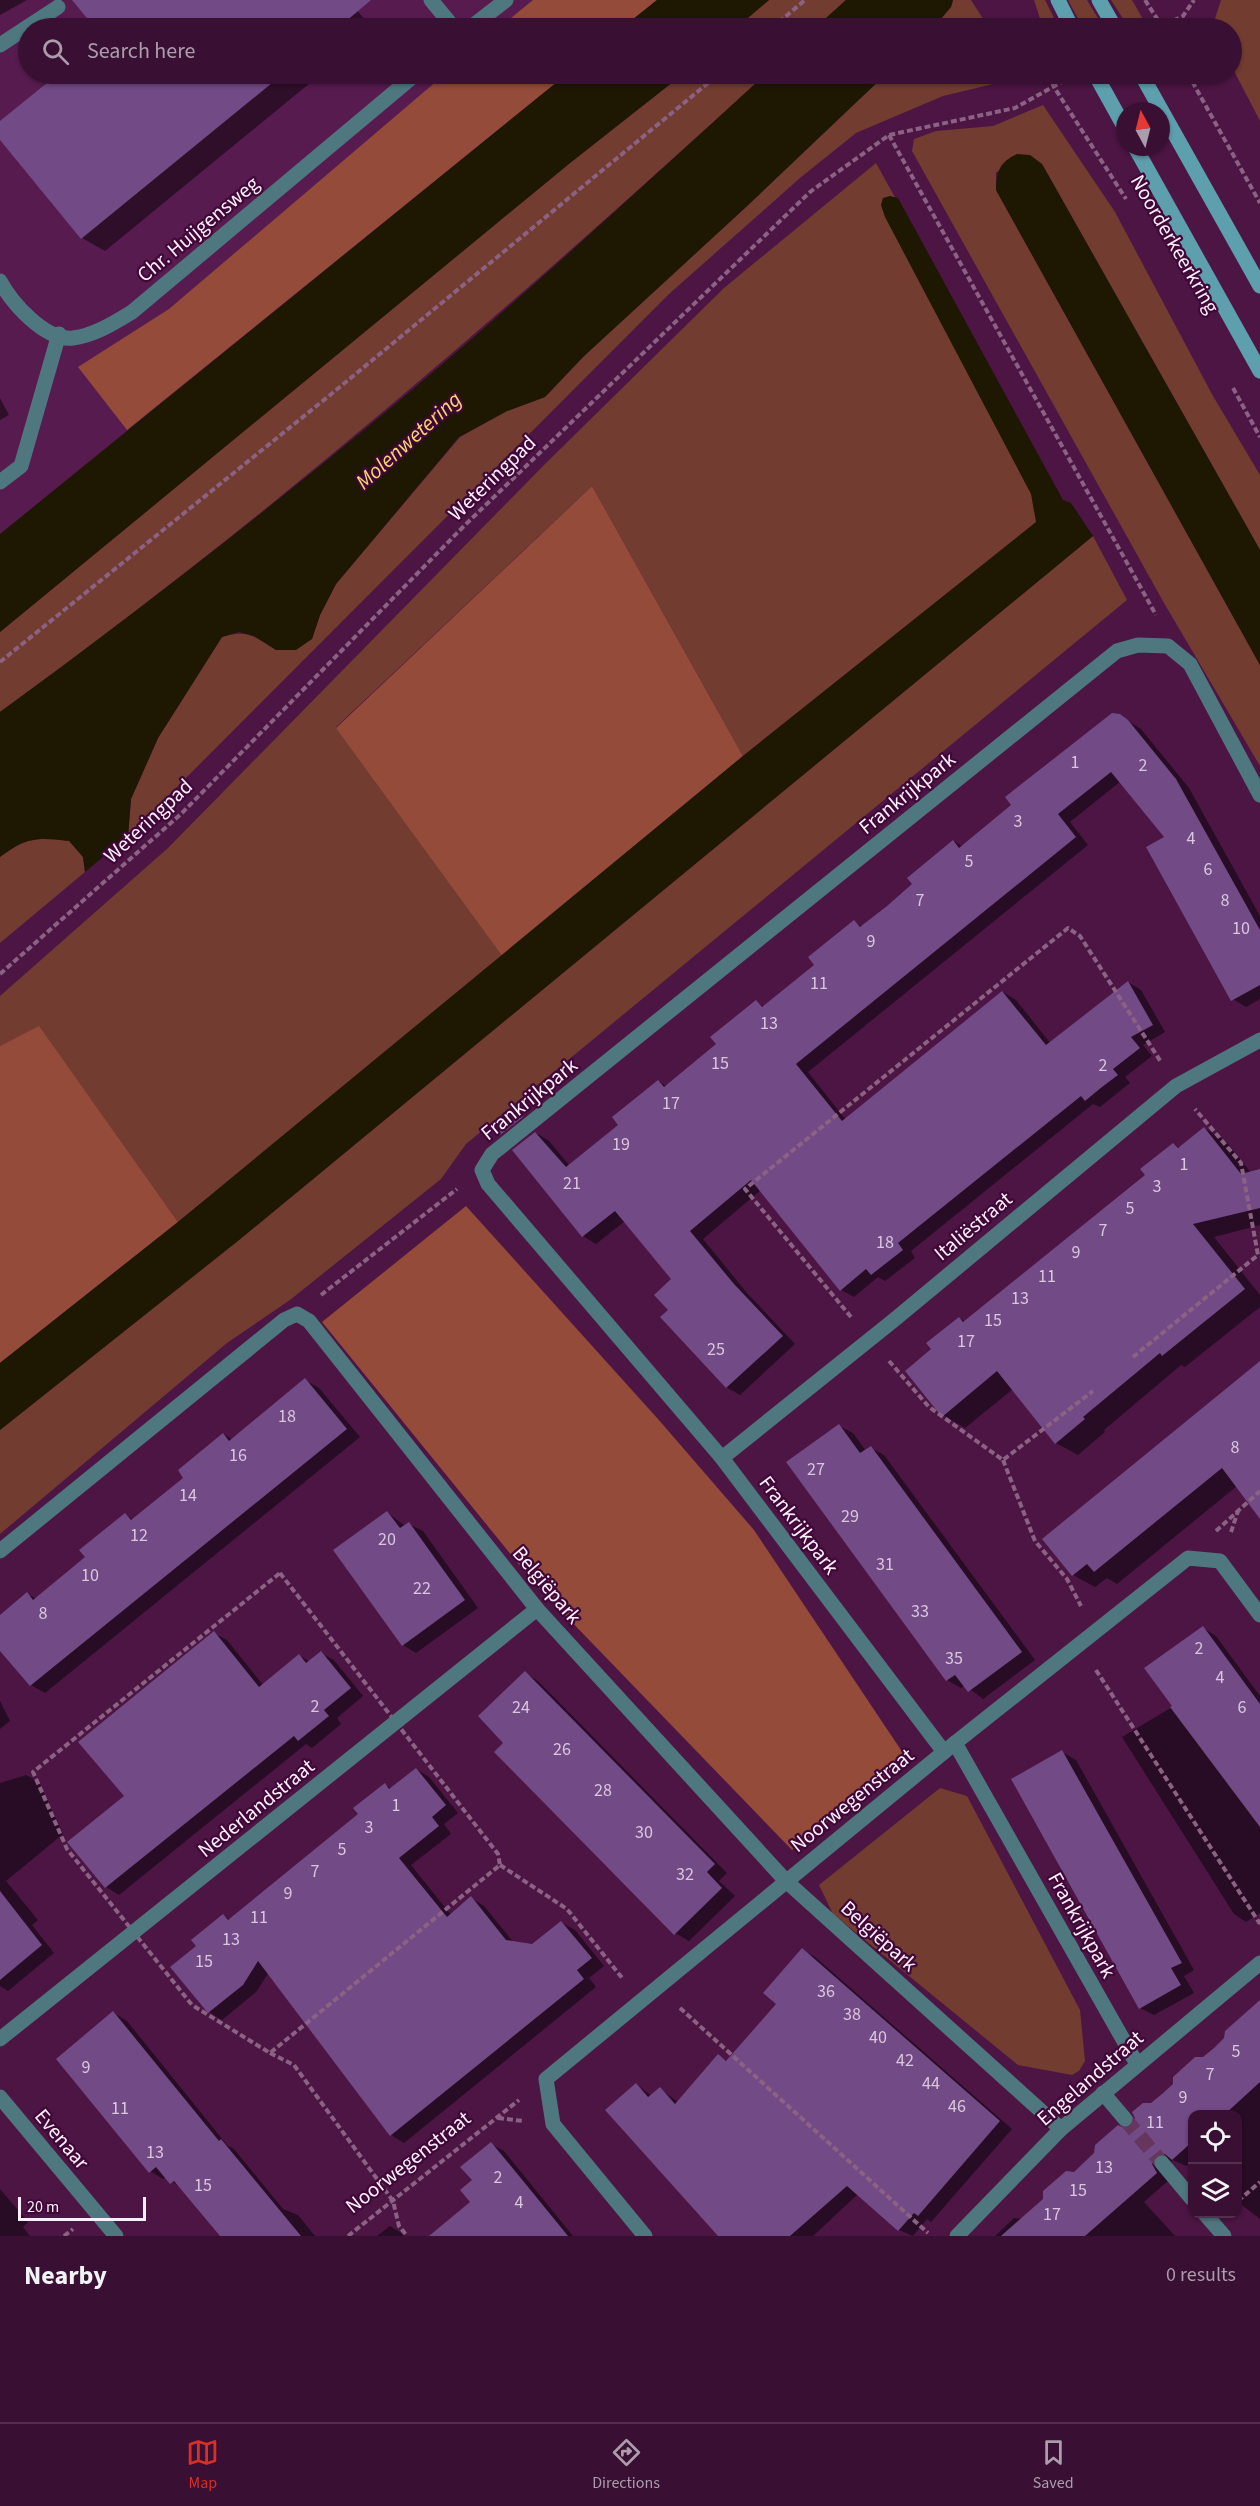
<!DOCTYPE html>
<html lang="en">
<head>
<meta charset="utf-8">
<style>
  body { margin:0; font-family:"Source Sans 3",sans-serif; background:#40193b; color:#f1f3f6 }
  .controls { position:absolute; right:18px; bottom:18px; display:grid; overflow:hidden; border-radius:12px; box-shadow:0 2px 4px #0004 }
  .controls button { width:54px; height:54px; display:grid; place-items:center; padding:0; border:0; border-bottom:2px solid #53304e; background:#391033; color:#f1f3f6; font:30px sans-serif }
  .compass { position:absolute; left:1116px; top:102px; width:54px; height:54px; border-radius:50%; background:#391033; box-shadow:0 2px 4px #0004; rotate:353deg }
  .scale { position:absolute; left:18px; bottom:15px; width:128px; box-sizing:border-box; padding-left:6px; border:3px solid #fdeffa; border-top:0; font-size:16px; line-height:21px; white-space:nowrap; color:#fdeffa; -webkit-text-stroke:4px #400839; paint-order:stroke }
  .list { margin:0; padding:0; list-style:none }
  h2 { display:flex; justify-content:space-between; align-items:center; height:78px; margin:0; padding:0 24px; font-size:26px }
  h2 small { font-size:20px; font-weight:400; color:#ab9dac }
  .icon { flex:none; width:33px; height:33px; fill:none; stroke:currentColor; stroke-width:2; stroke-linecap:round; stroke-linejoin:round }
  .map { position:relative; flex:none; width:1260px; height:2236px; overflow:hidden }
  .search { position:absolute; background:#391033; box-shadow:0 2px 4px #0004; left:18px; right:18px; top:18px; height:66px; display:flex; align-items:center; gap:15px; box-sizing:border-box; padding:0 21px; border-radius:33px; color:#ab9dac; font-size:22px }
  .sheet { height:186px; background:#391033 }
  nav { display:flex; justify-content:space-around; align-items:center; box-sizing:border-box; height:84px; border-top:2px solid #53304e; background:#391033; font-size:16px; color:#ab9dac }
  nav a { display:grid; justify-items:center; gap:3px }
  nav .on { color:#d93025 }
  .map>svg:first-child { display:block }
  .built { fill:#581b50 }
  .green { fill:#733c30 }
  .forest { fill:#944b3a }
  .water { fill:#1e1701 }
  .shadow { fill:#0007 }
  .building { fill:#724a86 }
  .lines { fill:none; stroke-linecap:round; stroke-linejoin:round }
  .street-tunnel { stroke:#67365f; stroke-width:15; stroke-dasharray:15 8; stroke-linecap:butt }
  .path { stroke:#8b6284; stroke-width:4; stroke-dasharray:6 3; stroke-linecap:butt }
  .lane { stroke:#4f7780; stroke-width:15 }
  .street { stroke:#4f7780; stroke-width:15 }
  .secondary { stroke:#5e9fae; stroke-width:15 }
  .labels { text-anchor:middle; stroke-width:4.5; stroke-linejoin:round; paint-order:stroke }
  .number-label { font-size:18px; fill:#dac6dd }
  .street-label { font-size:21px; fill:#fdeffa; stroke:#400839 }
  .water-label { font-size:22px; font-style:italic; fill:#f7d86b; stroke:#400839 }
</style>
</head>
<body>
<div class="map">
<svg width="1260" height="2236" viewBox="0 0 1260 2236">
  <rect width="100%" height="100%" fill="#4c1544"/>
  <polygon class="built" points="0,0 671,0 638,28 28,28 28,74 587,74 0,592"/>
  <g class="green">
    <polygon points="769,0 846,0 815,28 736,28"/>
    <polygon points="953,0 971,0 989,28 933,28 951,7"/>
    <polygon points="1034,0 1045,0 1059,28 1043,28"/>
    <polygon points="1068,0 1087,0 1104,28 1083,28"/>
    <polygon points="1111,0 1132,0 1144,21 1129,28"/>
    <polygon points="1221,0 1260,0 1260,121 1232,67 1232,28 1212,28"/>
    <path d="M683,74H766C520,299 270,517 0,712V632L570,163Z"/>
    <path d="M886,74H1007L1010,80L943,96L856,133L800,178L669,294L128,836L131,799L158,738L222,637C248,629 255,637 276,650L312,639L320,615L336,584L460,437L507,411L545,397L583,357L746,207Z"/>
    <polygon points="1043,105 1115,212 1213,396 1260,475 1260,550 1042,164 996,172 996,190 1260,665 1260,766 1164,603 912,151 914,139 936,131 993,126"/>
    <polygon points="876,163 1063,501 743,756 592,486 336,727 502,956 178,1222 39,1027 0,1046 0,996 168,848 544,465 724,288"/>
    <polygon points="1093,536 1127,600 466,1144 441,1179 290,1300 227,1343 0,1534 0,1430 239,1240"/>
    <polygon points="46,838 70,841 83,857 85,872 0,943 0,857 21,842"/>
    <polygon points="940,1788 967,1796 1080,2010 1085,2061 1079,2071 1072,2075 1018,2065 833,1914 819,1885"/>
  </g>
  <g class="forest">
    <polygon points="533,0 657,0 622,28 499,28"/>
    <polygon points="445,74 567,74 127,430 78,367 169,309"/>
    <polygon points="592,486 743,756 502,956 336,728"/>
    <polygon points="39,1026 178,1222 0,1363 0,1046"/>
    <polygon points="466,1206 658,1419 754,1530 907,1759 792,1850 534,1583 322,1322"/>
  </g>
  <g class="water">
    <polygon points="657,0 769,0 736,28 622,28"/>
    <polygon points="846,0 953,0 951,7 933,28 815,28"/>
    <polygon points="567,74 683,74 570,163 0,632 0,534"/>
    <path d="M766,74H886L746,207L583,357L545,397L507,411L459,437L336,584L320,615L312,639L296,650H276L254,636L239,632L222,637L158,738L131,799L128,836L85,872L83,857L69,841C36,837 27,837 0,857V712C128,619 254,521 376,420C510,309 638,191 766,74Z"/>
    <path d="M1017,154L1030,155L1042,164L1260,550V665L996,190C996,171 1000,162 1017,154Z"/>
    <polygon points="890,196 898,198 1063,500 1071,503 1093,536 239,1240 0,1430 0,1363 178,1222 743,756 1036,522 1031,494 885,217 881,205 883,198"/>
  </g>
  <g class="shadow">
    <polygon points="0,0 27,0 0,15"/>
    <polygon points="74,0 348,0 372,28 97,28"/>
    <polygon points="61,74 321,74 105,251 82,238 0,138 0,123"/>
    <polygon points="0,398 9,415 0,420"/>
    <polygon points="1112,714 1119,715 1141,729 1189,788 1260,916 1260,999 1246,1007 1233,999 1166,837 1121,781 1070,822 1088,845 808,1072 846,1120 1003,992 1016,1000 1051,1044 1128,982 1141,990 1165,1032 1143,1045 1152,1056 1125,1077 1130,1083 1100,1107 1093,1104 911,1251 915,1258 885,1281 878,1277 854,1297 841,1290 761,1190 703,1239 747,1293 795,1344 740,1395 726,1387 673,1279 625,1221 596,1244 583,1236 536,1133 549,1141 570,1166 620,1125 658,1081 666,1086 718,1045 756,1002 764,1007 816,965 854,922 863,927 914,885 954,841 963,847 1013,805 1007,798"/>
    <polygon points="1204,1128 1226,1141 1251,1173 1260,1171 1260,1225 1214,1237 1260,1295 1260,1307 1185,1367 1181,1365 1104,1430 1105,1432 1078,1455 1056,1443 1013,1389 965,1428 943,1415 933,1349 959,1318 966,1322 1147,1175 1173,1144 1180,1148"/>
    <polygon points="1260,1363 1260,1516 1237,1486 1117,1584 1107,1578 1095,1587 1073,1575"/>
    <polygon points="305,1380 319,1388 360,1437 45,1693 31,1685 0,1648 0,1617 27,1594 37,1599 87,1557 125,1515 134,1520 185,1478 224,1434 233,1440"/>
    <polygon points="839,1426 853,1433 866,1451 871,1448 884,1455 1035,1660 983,1699 965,1685 961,1688 947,1680"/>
    <polygon points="388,1513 405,1526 409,1524 423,1531 478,1608 416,1653 403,1645"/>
    <polygon points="1203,1628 1216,1636 1260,1696 1260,1913 1246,1922 1234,1914 1122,1737 1174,1706"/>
    <polygon points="214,1633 227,1640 263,1685 299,1655 310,1662 321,1653 334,1660 363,1696 337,1718 341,1724 312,1748 306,1744 119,1895 106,1887 69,1842 126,1797"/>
    <polygon points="525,1673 538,1681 727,1873 719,1881 735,1896 689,1941 675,1933 505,1743"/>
    <polygon points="0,1701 10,1721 0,1729"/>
    <polygon points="1062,1752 1076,1760 1194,1970 1184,1976 1194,1993 1154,2015 1140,2008"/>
    <polygon points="416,1769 429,1777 458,1813 444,1824 451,1834 411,1865 451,1915 471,1898 484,1906 514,1943 533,1946 562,1923 575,1930 604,1966 589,1978 596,1987 404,2143 391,2135 269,1972 256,1992 222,2020 209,2012 198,1946 223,1916 231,1920 360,1814 385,1785 392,1789"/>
    <polygon points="26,1775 39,1782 63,1834 6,1881 38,1920 32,1925 54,1953 8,1991 0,1986 0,1783"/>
    <polygon points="802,1950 815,1957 1012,2129 931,2222 927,2219 913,2236 899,2230 858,2194 813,2236 720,2236 636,2084 652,2096 660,2089 678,2102 718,2056 727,2061 778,2004"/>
    <polygon points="1260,2009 1260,2219 1238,2202 1238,2114 1192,2114 1192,2160 1186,2166 1173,2160 1165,2168 1169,2180 1144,2202 1175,2236 995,2236 1014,2218 1022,2219 1074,2173 1133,2127 1152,2105"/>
    <polygon points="114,2013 127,2021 227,2145 234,2149 283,2209 298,2215 315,2236 222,2236 185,2191 166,2177 163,2179 150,2171"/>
    <polygon points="491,2144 504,2151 573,2236 431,2236 473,2203 474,2180"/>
    <polygon points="0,2189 28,2222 23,2227 30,2236 0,2236"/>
    <polygon points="390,2226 403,2234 405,2236 377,2236"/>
  </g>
  <g class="building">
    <polygon points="72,0 371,0 338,28 95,28"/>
    <polygon points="58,74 283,74 81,239 0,140 0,121"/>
    <polygon points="1112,713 1120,714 1128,720 1176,779 1260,930 1260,985 1231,1001 1146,847 1164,837 1111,772 1058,814 1076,837 796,1064 842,1121 1002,991 1046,1045 1128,981 1153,1025 1131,1037 1140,1048 1113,1069 1118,1075 1102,1087 1085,1101 1081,1096 898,1243 903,1250 871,1275 866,1269 840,1291 751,1180 690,1231 734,1284 783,1336 726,1388 660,1317 668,1310 654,1295 671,1279 615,1211 582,1237 512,1150 535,1132 566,1167 618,1125 612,1117 658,1080 664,1087 716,1044 710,1037 756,1000 762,1007 814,965 808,957 854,920 860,927 887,906 912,884 907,878 953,840 959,848 1011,805 1005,797"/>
    <polygon points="520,1113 523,1117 500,1135 497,1132"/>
    <polygon points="1204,1127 1241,1174 1260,1169 1260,1208 1193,1224 1245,1289 1162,1356 1160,1353 1083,1417 1085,1419 1055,1444 997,1371 942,1417 905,1371 931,1349 926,1343 959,1317 963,1322 1145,1175 1140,1169 1173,1143 1178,1148"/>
    <polygon points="1260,1361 1260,1519 1222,1468 1094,1572 1087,1564 1072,1576 1042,1539"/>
    <polygon points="305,1378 347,1429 30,1686 0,1651 0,1615 27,1592 33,1600 85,1557 79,1550 125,1513 131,1520 183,1478 178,1470 223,1433 229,1441"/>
    <polygon points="839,1424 860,1453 871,1446 1022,1652 968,1692 955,1675 946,1681 786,1462"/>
    <polygon points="387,1511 400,1528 409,1522 465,1600 402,1646 333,1550"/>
    <polygon points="1203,1626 1260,1704 1260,1827 1170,1707 1172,1706 1144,1668"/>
    <polygon points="214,1631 259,1687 299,1654 306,1663 321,1651 351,1688 324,1710 329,1716 298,1741 294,1736 105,1888 67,1842 124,1796 78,1742"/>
    <polygon points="525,1671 715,1864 707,1872 722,1888 674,1935 494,1752 503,1743 478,1716"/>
    <polygon points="1062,1750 1182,1963 1171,1968 1181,1985 1139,2009 1011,1779"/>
    <polygon points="416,1768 446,1805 432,1817 439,1826 399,1858 447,1917 471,1896 506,1940 532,1944 561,1921 592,1958 577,1970 584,1979 390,2136 258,1961 243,1985 208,2013 170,1967 196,1946 191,1940 223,1914 228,1920 358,1814 353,1808 385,1783 389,1789"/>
    <polygon points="0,1891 42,1945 0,1980"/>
    <polygon points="802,1948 1000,2121 918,2216 914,2213 898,2231 847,2186 790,2236 718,2236 605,2110 636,2083 648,2097 660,2087 675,2104 718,2054 726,2061 776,2004 763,1993"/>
    <polygon points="1260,2000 1260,2082 1224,2115 1192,2115 1192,2142 1172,2160 1165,2154 1155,2156 1152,2164 1157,2173 1085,2236 1001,2236 1043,2199 1043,2191 1066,2171 1074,2172 1094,2153 1095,2145 1118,2125 1126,2129 1132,2126 1135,2118 1132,2112 1143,2103 1151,2103 1162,2094 1173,2084 1173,2077 1195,2057 1203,2057 1214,2048 1224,2038 1225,2031"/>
    <polygon points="113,2011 219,2141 221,2139 301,2236 220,2236 174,2181 170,2184 156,2167 149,2173 56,2059"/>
    <polygon points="491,2142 524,2182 568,2236 429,2236 470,2202 460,2190 472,2180 460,2167"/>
  </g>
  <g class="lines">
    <polyline class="street-tunnel" points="1125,2119 1162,2163"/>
    <g class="path">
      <polyline points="1145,0 1163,28"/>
      <polyline points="1032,21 1035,28"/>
      <polyline points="772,28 805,0"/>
      <polyline points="1157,28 1183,16 1194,0"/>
      <polyline points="1049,74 1054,87 1126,199"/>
      <polyline points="1188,74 1260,203"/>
      <polyline points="889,135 1156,615"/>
      <polyline points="1233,388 1260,437"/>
      <polyline points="0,662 335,391 719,74"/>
      <polyline points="0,974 181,814 465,525 810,192 889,135 1015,108 1067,79"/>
      <polyline points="321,1295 457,1189"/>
      <polyline points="851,1317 745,1189 1068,928 1080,936 1161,1062"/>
      <polyline points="1133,1357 1258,1255 1241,1163 1195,1109"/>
      <polyline points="889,1361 929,1407 1003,1460 1093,1391"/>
      <polyline points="1003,1460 1035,1541 1067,1579 1081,1606"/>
      <polyline points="1216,1531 1260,1491"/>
      <polyline points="1231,1532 1238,1511"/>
      <polygon points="280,1573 498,1854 500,1865 270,2053 192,2005 67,1849 33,1772"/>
      <polyline points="1096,1670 1260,1924"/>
      <polyline points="500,1865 567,1909 623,1979"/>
      <polyline points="680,2008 928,2233"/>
      <polyline points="270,2053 294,2065 393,2201 399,2226 407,2236"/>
      <polyline points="498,2118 523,2121"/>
      <polyline points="1238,2201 1260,2182"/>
      <polyline points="64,2236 73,2229"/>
      <polyline points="348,2236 519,2100"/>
    </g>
    <g class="lane">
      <polyline points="0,45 58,7"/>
      <polyline points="0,482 21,466 59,334"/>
    </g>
    <g class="street">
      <polyline points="431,0 454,28"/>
      <polyline points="470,28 506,0"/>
      <path d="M0,281C12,303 45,341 73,338C95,335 114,323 132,312L416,74"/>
      <polyline points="722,1458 894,1320 1176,1086 1260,1040"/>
      <polyline points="0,1551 284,1320 297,1314 309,1321 537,1609 786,1881 1061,2129"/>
      <polyline points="955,1743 1137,2064"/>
      <polyline points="944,1752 722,1458 488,1184 482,1170 492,1154 1117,651 1138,645 1168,646 1190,664 1260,795"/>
      <polyline points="0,2039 537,1609"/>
      <polyline points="1103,2093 1125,2119"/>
      <polyline points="0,2097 116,2236"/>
      <polyline points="1162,2163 1192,2199"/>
      <polyline points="1205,2214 1224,2236"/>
      <polyline points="645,2236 553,2124 546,2079 955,1743 1188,1558 1220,1561 1260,1615"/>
      <polyline points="957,2236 1061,2129 1260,1963"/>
    </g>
    <g class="secondary">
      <polyline points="1058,0 1072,28"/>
      <polyline points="1099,0 1115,28"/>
      <polyline points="1095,74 1125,128"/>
      <polyline points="1141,74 1260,286"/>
      <polyline points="1135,147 1260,371"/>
    </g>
  </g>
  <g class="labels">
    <g class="number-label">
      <text x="1075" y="768">1</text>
      <text x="1143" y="771">2</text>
      <text x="1018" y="827">3</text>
      <text x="1191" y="844">4</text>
      <text x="969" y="867">5</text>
      <text x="1208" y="875">6</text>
      <text x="920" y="906">7</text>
      <text x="1225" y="906">8</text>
      <text x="1241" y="934">10</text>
      <text x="871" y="947">9</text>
      <text x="819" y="989">11</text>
      <text x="769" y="1029">13</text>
      <text x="720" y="1069">15</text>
      <text x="1103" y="1071">2</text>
      <text x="671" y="1109">17</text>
      <text x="621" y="1150">19</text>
      <text x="1184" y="1170">1</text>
      <text x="572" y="1189">21</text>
      <text x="1157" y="1192">3</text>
      <text x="1130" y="1214">5</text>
      <text x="1103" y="1236">7</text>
      <text x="885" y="1248">18</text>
      <text x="1076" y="1258">9</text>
      <text x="1047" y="1282">11</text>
      <text x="1020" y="1304">13</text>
      <text x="993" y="1326">15</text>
      <text x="966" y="1347">17</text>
      <text x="716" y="1355">25</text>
      <text x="287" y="1422">18</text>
      <text x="1235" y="1453">8</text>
      <text x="238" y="1461">16</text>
      <text x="816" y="1475">27</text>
      <text x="188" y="1501">14</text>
      <text x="850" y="1522">29</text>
      <text x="139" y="1541">12</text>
      <text x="387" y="1545">20</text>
      <text x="885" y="1570">31</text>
      <text x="90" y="1581">10</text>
      <text x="422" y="1594">22</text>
      <text x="920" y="1617">33</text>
      <text x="43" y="1619">8</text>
      <text x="1199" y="1654">2</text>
      <text x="954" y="1664">35</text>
      <text x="1220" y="1683">4</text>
      <text x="315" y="1712">2</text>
      <text x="521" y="1713">24</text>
      <text x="1242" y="1713">6</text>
      <text x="562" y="1755">26</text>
      <text x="603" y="1796">28</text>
      <text x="396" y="1811">1</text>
      <text x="369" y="1833">3</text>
      <text x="644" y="1838">30</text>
      <text x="342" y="1855">5</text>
      <text x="315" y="1877">7</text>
      <text x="685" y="1880">32</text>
      <text x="288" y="1899">9</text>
      <text x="259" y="1923">11</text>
      <text x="231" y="1945">13</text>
      <text x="204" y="1967">15</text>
      <text x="826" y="1997">36</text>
      <text x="852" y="2020">38</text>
      <text x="878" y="2043">40</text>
      <text x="1236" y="2057">5</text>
      <text x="905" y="2066">42</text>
      <text x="86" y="2073">9</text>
      <text x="1210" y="2080">7</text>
      <text x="931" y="2089">44</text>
      <text x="1183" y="2103">9</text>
      <text x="957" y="2112">46</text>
      <text x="120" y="2114">11</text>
      <text x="1155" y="2128">11</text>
      <text x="155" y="2158">13</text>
      <text x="1104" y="2173">13</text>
      <text x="498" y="2183">2</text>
      <text x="203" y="2191">15</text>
      <text x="1078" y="2196">15</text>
      <text x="519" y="2208">4</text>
      <text x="1052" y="2220">17</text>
    </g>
    <g class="street-label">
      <text transform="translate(198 229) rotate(-40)" y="7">Chr. Huijgensweg</text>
      <text transform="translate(1175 244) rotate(60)" y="7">Noorderkeerkring</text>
      <text transform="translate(492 478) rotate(-44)" y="7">Weteringpad</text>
      <text transform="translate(907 793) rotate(-39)" y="7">Frankrijkpark</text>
      <text transform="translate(148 821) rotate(-43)" y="7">Weteringpad</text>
      <text transform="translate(529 1099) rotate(-39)" y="7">Frankrijkpark</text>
      <text transform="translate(973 1226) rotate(-40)" y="7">Italiëstraat</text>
      <text transform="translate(799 1525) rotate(53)" y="7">Frankrijkpark</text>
      <text transform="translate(547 1585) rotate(50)" y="7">Belgiëpark</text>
      <text transform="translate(852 1800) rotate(-39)" y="7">Noorwegenstraat</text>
      <text transform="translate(256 1808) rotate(-39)" y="7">Nederlandstraat</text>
      <text transform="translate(1082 1925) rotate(61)" y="7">Frankrijkpark</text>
      <text transform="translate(879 1936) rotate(42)" y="7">Belgiëpark</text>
      <text transform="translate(1090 2078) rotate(-41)" y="7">Engelandstraat</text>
      <text transform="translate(62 2139) rotate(50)" y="7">Evenaar</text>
      <text transform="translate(408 2162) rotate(-38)" y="7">Noorwegenstraat</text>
    </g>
    <g class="water-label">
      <text transform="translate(408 440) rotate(-42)" y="8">Molenwetering</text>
    </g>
  </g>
</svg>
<div class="controls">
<button><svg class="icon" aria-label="locate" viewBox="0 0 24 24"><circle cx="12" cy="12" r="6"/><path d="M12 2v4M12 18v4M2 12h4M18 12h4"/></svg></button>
<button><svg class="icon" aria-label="layers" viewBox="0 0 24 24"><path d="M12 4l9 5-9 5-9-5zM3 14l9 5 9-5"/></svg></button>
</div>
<svg class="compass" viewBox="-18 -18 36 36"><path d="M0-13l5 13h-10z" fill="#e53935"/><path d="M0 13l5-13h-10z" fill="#ab9dac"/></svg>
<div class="scale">20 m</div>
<div class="search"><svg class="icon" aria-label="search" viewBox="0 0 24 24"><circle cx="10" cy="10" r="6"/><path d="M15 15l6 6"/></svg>Search here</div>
</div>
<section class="sheet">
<h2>Nearby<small>0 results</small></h2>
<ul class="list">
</ul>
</section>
<nav>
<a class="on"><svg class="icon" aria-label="map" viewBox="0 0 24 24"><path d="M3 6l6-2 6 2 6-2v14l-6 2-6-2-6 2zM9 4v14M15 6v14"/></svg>Map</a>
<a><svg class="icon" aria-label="directions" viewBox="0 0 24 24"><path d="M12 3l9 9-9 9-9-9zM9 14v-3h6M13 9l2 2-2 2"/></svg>Directions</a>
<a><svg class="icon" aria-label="saved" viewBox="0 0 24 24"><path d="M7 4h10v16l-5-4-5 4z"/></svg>Saved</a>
</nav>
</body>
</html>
